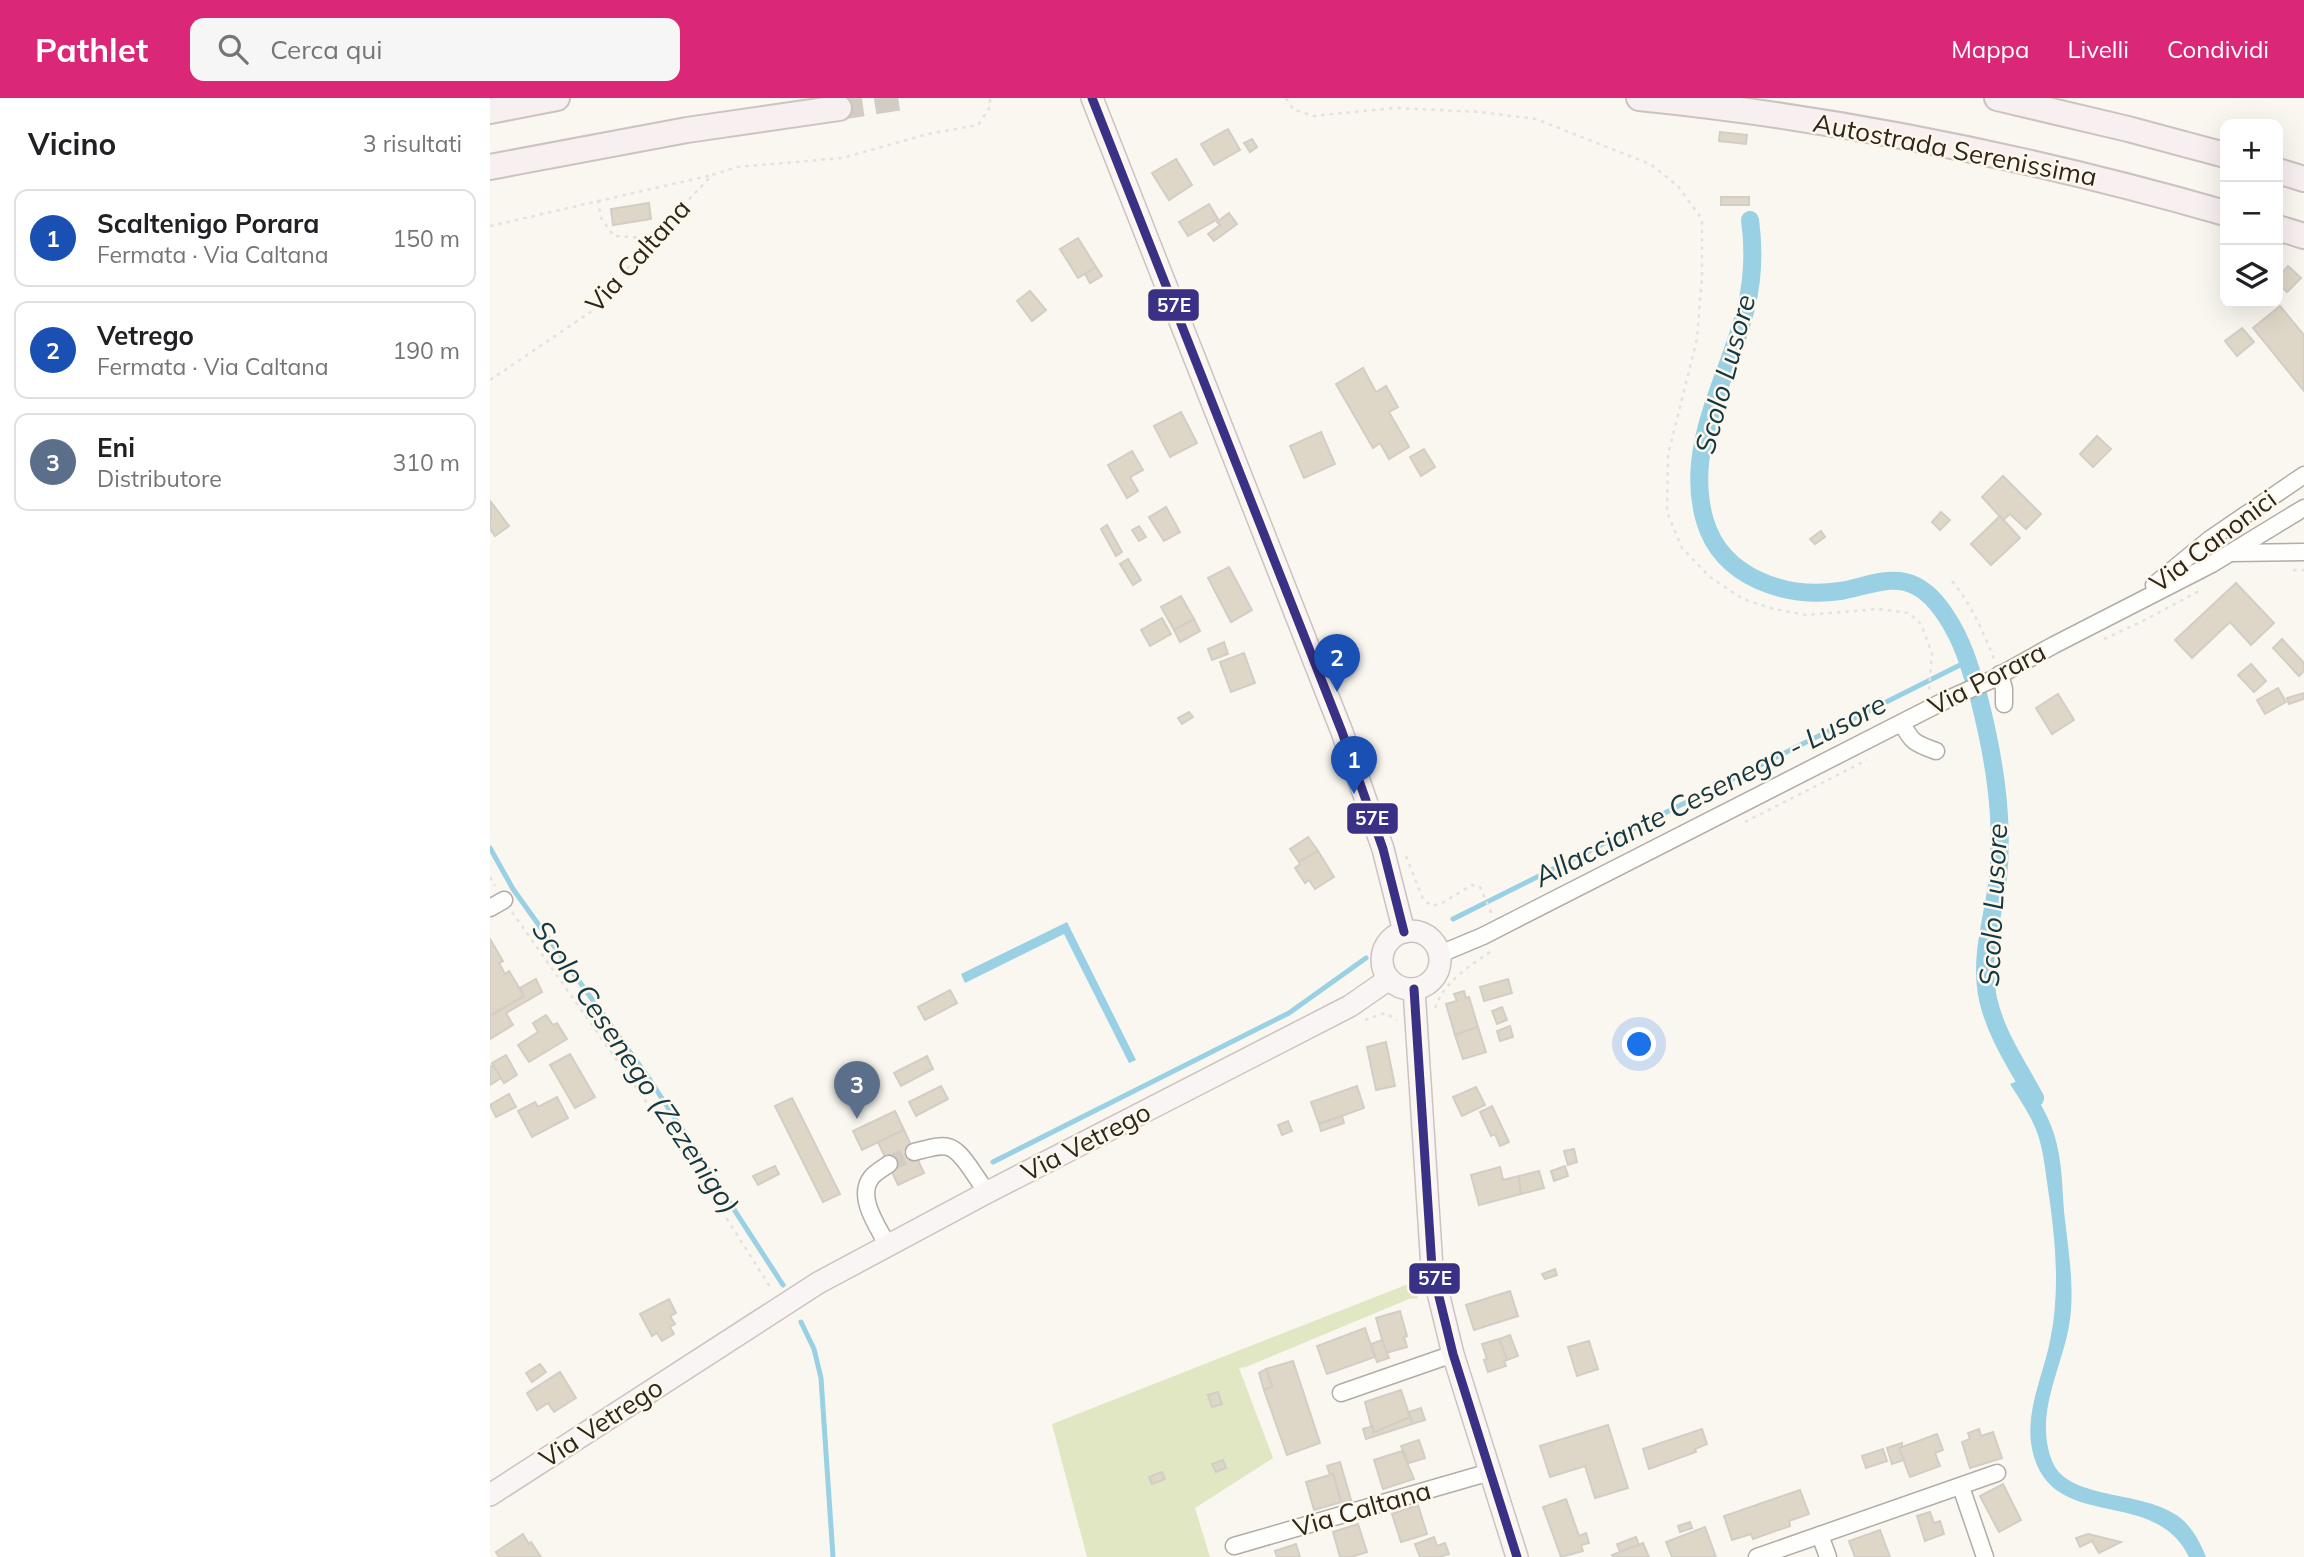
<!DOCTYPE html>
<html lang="it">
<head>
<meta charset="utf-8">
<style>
  body { margin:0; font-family:Mulish,sans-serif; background:#f6f6f6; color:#202124 }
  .controls { position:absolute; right:21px; top:21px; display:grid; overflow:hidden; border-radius:14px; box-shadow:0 7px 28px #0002 }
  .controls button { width:63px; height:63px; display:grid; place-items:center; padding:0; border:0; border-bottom:2px solid #e0e0e0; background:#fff; color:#202124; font:35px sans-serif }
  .you { position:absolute; left:1150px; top:947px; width:24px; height:24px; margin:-18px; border:5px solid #fff; border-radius:50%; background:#1a73e8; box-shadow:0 0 0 10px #1a73e833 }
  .badge { display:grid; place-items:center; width:46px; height:46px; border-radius:50%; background:#db2777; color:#fff; font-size:23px; font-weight:700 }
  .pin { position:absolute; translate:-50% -58px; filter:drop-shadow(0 2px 4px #0008) }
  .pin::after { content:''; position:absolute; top:37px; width:24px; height:21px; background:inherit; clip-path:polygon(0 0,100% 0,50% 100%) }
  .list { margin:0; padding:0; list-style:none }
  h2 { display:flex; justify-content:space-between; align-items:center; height:91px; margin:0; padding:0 28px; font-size:30px }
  h2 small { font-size:23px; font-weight:400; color:#757577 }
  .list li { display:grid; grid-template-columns:46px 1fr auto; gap:21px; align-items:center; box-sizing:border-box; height:98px; margin:0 14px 14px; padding:0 14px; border:2px solid #e0e0e0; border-radius:14px }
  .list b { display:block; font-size:26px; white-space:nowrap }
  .list p { margin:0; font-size:23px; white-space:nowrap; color:#757577 }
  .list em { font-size:23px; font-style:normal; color:#757577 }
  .icon { flex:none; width:38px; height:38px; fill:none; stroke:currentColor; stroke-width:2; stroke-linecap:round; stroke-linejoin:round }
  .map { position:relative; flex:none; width:1814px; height:1459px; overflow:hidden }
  header { display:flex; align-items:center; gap:42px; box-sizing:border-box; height:98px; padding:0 35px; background:#db2777; color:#fff }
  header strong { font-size:33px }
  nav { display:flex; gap:38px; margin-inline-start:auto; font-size:24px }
  .search { width:490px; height:63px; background:#f6f6f6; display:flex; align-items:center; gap:18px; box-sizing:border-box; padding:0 24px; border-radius:14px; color:#757577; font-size:26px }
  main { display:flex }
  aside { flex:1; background:#fff }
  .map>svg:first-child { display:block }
  .green { fill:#e0e7c2 }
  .water { fill:#99d0e3 }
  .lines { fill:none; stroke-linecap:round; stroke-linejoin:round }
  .stream { stroke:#99d0e3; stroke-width:5 }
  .canal { stroke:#99d0e3; stroke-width:18 }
  .building { fill:#ded7c7; stroke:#d2cec5; stroke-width:2 }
  .minor-tunnel { stroke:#d1cdc5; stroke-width:16; stroke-dasharray:16 8; stroke-linecap:butt }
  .highway-tunnel { stroke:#d1cdc5; stroke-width:24; stroke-dasharray:24 12; stroke-linecap:butt }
  .minor-casing { stroke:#b1ada6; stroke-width:19 }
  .major-casing { stroke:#ccc3c1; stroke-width:24 }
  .highway-casing { stroke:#ccc3c1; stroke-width:28 }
  .path { stroke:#e3e2df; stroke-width:2.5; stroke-dasharray:3.5 5; stroke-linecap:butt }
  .minor { stroke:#fefefd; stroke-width:16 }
  .major { stroke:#faf5f5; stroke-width:21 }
  .highway { stroke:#f7eff0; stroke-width:24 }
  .bus-1-casing { stroke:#fef8ec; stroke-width:14 }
  .bus-1 { stroke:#393185; stroke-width:9 }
  .labels { text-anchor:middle; stroke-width:5; stroke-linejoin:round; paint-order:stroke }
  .street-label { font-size:26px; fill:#2c261b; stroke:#fef8ec }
  .water-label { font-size:28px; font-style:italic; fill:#123845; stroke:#fef8ec }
  .line-badge { stroke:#fef8ec; stroke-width:2.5 }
  .badge-label { font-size:19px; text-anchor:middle; font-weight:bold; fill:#fff }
</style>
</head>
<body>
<header>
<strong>Pathlet</strong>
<div class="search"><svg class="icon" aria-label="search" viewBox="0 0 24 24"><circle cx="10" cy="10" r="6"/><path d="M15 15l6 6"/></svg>Cerca qui</div>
<nav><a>Mappa</a><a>Livelli</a><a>Condividi</a></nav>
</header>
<main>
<aside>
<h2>Vicino<small>3 risultati</small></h2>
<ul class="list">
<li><span class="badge" style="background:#1a4fb4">1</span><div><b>Scaltenigo Porara</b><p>Fermata · Via Caltana</p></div><em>150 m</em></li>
<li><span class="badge" style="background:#1a4fb4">2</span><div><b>Vetrego</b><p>Fermata · Via Caltana</p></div><em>190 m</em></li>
<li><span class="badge" style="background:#5c6f8a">3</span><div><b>Eni</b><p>Distributore</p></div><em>310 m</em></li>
</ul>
</aside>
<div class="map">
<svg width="1814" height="1459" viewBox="0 0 1814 1459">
  <rect width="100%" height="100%" fill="#faf7f0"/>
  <polygon class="green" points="926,1183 928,1200 919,1201 756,1269 749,1270 783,1360 705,1410 720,1459 597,1459 562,1326"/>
  <g class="water">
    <polygon points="577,824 646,962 639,965 574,836 475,885 471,876"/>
    <path d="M1535,980C1548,1001 1562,1023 1567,1047C1573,1072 1572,1097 1575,1122C1579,1156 1585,1194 1579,1228C1571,1273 1544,1317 1562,1363C1579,1405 1659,1390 1694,1423C1704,1433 1711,1446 1716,1459H1699C1665,1389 1570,1433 1545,1362C1531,1321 1552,1283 1560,1243C1571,1191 1565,1137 1557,1084C1555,1069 1553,1052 1548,1037C1542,1019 1530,1002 1520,986Z"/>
  </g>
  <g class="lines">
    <g class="stream">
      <polyline points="0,750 23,791 160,982 293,1187"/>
      <polyline points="963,821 1478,563"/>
      <polyline points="503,1064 799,915 876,860"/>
      <polyline points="311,1224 324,1251 331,1280 343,1459"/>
    </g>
    <path class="canal" d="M1260,122C1264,151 1263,181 1256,210C1239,279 1193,349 1215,423C1232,480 1296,501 1350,493C1371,490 1393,479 1415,484C1433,488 1447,504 1456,518C1473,543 1481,572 1489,600C1504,659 1514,719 1508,780C1503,821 1489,859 1498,901C1506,937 1528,968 1545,1000"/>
  </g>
  <g class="building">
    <polygon points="738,31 750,52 724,67 711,46"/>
    <polygon points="1230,34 1257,37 1256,46 1229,43"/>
    <polygon points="762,41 767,49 760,54 754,45"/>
    <polygon points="686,61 702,87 679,102 662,75"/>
    <rect x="1231" y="99" width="28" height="8"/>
    <polygon points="159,105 161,121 123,127 121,111"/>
    <polygon points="719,106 728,121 698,138 689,124"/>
    <polygon points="739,115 747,126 724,143 718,136 730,127 727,124"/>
    <polygon points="588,140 606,169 588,180 570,151"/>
    <polygon points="1798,168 1811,180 1797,194 1788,185 1788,180"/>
    <polygon points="606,169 612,178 600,185 595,176"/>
    <polygon points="540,193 556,212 542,223 527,203"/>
    <polygon points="1790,208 1814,237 1814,293 1763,230"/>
    <polygon points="1752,230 1764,244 1747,258 1735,243"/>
    <polygon points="873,270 886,294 896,288 908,309 899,314 919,349 899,361 890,345 883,350 846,286"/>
    <polygon points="691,314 707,345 680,359 664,328"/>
    <polygon points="831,334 845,366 814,380 800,348"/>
    <polygon points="1607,338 1621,351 1603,369 1590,356"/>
    <polygon points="934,351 945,369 931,378 920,359"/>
    <polygon points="642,353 653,372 640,379 648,393 637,400 618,367"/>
    <polygon points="1513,378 1551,416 1536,431 1520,416 1513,422 1492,399"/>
    <polygon points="1,404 19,428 5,438 0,431"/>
    <polygon points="676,409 690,434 674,443 659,419"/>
    <polygon points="1451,414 1460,422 1450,432 1442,424"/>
    <polygon points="1510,418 1530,440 1501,467 1481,446"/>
    <polygon points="617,427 632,454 626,458 611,431"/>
    <polygon points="649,428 656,439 649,443 642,432"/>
    <polygon points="1331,433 1335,439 1325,446 1320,441"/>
    <polygon points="638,461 651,482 643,487 630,466"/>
    <polygon points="739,469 762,512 741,524 718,480"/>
    <polygon points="1746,485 1784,525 1761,547 1740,524 1702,560 1685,542"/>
    <polygon points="691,498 704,521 684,532 671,509"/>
    <polygon points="672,520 681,536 660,548 651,532"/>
    <polygon points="704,521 710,533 690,544 684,532"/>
    <polygon points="1792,541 1814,565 1814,573 1809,578 1783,550"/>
    <polygon points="734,544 738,556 722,562 718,551"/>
    <polygon points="754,555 765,585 741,594 730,564"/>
    <polygon points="1761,566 1776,583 1764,594 1748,577"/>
    <polygon points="1788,590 1796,604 1775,616 1767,602"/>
    <polygon points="1814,595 1814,601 1799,606 1797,600"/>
    <polygon points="1568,596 1584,622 1562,636 1546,610"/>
    <polygon points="699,614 703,619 692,626 688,620"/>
    <polygon points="818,739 828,753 809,764 800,751"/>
    <polygon points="828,753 844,779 825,791 819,782 815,785 805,770 810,766 809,764"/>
    <polygon points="0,841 13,863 9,865 15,876 19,873 34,898 0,918"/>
    <polygon points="46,881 52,894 16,915 23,927 0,941 0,918 34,898 30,890"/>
    <polygon points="1018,881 1022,895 994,903 990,889"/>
    <polygon points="460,892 467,905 435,922 428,909"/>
    <polygon points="974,893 976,900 979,899 988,929 965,937 956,906 967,903 964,896"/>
    <polygon points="1012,909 1017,922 1007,926 1002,913"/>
    <polygon points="56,917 63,927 67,925 77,941 39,964 28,947 48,934 43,925"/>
    <polygon points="1020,928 1023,939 1010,943 1007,933"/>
    <polygon points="988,929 996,954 973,961 965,937"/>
    <polygon points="896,944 905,988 886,992 877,949"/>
    <polygon points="80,956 105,999 85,1010 60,967"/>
    <polygon points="16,957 27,977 14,985 2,965"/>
    <polygon points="437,958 443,971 411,988 404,975"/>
    <polygon points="3,967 11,980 0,987 0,969"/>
    <polygon points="451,988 458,1001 426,1018 419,1004"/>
    <polygon points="867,988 874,1010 829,1026 821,1004"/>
    <polygon points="986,989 995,1007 972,1018 963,999"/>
    <polygon points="19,996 26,1009 6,1019 0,1007"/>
    <polygon points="67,999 78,1020 42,1039 28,1013 45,1004 48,1009"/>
    <polygon points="302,1000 350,1096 333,1104 285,1008"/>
    <polygon points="1002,1008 1019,1044 1010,1048 1005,1036 1001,1038 990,1014"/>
    <polygon points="405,1013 414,1032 372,1052 363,1033"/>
    <polygon points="852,1018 854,1025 831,1033 829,1026"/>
    <polygon points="798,1023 802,1033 792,1037 788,1027"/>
    <polygon points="414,1032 434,1075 408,1087 388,1044"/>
    <polygon points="1084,1051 1087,1064 1078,1067 1074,1053"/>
    <polygon points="285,1068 289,1076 268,1087 263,1078"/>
    <polygon points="1075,1068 1078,1078 1064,1083 1061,1073"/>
    <polygon points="1010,1069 1013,1082 1029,1078 1031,1096 989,1107 981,1077"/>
    <polygon points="1049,1073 1054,1090 1031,1096 1029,1078"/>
    <polygon points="1065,1171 1067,1177 1055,1181 1052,1176"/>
    <polygon points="1020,1193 1028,1218 984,1232 976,1207"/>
    <polygon points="179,1201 186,1215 180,1218 185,1226 180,1229 184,1236 172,1243 167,1235 162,1238 150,1216"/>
    <polygon points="910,1213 917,1238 914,1239 917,1249 896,1255 886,1220"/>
    <polygon points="875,1230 885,1259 837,1276 827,1248"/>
    <polygon points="1020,1237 1028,1258 1017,1262 1009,1241"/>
    <polygon points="1009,1241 1017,1262 1014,1263 1016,1268 998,1274 994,1262 997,1261 992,1246"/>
    <polygon points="892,1242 899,1260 887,1264 881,1246"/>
    <polygon points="1099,1243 1108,1271 1087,1278 1078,1249"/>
    <polygon points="803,1263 830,1345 797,1357 774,1292 782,1289 776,1271"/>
    <polygon points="50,1266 56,1274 42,1284 36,1275"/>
    <polygon points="776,1271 782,1289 774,1292 769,1275"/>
    <polygon points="70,1274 86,1300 64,1314 58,1305 47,1312 37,1295"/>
    <polygon points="911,1292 920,1319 883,1335 875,1304"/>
    <polygon points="728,1294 732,1306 722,1309 718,1297"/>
    <polygon points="931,1310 935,1322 922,1326 919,1314"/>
    <polygon points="920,1319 922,1326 876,1341 873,1331 883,1328 883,1335"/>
    <polygon points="1118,1327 1138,1390 1105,1400 1095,1368 1060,1379 1050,1348"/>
    <polygon points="1212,1331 1217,1346 1205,1351 1206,1354 1159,1371 1153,1351"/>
    <polygon points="1489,1331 1491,1338 1503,1334 1512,1360 1480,1370 1472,1344 1480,1341 1478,1335"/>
    <polygon points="1447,1336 1453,1352 1445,1355 1450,1368 1420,1379 1409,1350"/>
    <polygon points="929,1342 935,1360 919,1365 911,1348"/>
    <polygon points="1412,1345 1412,1348 1409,1350 1414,1362 1402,1366 1397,1350"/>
    <polygon points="1393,1351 1397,1363 1376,1370 1372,1358"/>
    <polygon points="912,1353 924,1381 893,1391 884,1362"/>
    <polygon points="733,1362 736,1370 726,1374 722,1366"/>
    <polygon points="850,1364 861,1402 851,1404 843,1376 840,1377 837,1368"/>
    <polygon points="672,1374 675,1381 662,1386 659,1379"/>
    <polygon points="843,1376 851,1404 824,1412 816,1384"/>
    <polygon points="1513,1386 1531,1422 1509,1434 1490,1398"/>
    <polygon points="1310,1392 1319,1416 1299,1423 1300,1428 1263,1441 1261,1436 1242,1442 1234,1418"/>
    <polygon points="1076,1401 1089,1438 1096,1435 1099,1445 1091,1447 1093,1453 1071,1459 1053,1409"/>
    <polygon points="928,1407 937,1436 911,1444 902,1416"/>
    <polygon points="1440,1414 1444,1425 1450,1423 1454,1436 1435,1443 1427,1418"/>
    <polygon points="1200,1424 1202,1430 1190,1434 1188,1428"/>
    <polygon points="868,1426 877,1454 861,1459 850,1459 843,1434"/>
    <polygon points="1215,1429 1226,1459 1182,1459 1176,1444"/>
    <polygon points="1390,1432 1400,1459 1365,1459 1359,1443"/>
    <polygon points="33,1436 39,1446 41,1444 51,1459 9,1459 6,1454"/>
    <polygon points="1598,1436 1631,1444 1609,1455 1602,1443 1590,1449 1586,1440"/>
    <polygon points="944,1439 947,1448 955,1445 959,1456 949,1459 930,1459 925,1446"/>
    <polygon points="1146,1439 1149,1447 1130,1454 1127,1446"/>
    <polygon points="1153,1445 1159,1459 1123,1459 1122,1457"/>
    <polygon points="806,1446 810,1459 787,1459 785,1453"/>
  </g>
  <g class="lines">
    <polyline class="minor-tunnel" points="399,1066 424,1054"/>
    <polyline class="highway-tunnel" points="349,10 413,0"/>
    <g class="minor-casing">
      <g id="minor">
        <polyline points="1740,455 1814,454"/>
        <polyline points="1664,487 1720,441 1814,377"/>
        <polyline points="1510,576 1514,591 1514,606"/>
        <path d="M1412,625C1421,644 1426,646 1446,653"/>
        <polyline points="0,810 14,802"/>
        <polyline points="950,856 993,838 1456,602 1501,582 1564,547 1722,466 1814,410"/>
        <path d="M424,1054C456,1046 461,1042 481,1071C486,1079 492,1086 496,1095"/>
        <path d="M398,1148C389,1130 366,1100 381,1080C384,1075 393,1070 399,1066"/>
        <polyline points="851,1295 963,1256"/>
        <polyline points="1471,1389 1495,1459"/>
        <polyline points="1330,1437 1338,1459"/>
        <polyline points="744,1448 1000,1374"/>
        <polyline points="1267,1459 1507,1375"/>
      </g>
    </g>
    <g class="major-casing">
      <g id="major">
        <polyline points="602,0 852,634 893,751 914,834"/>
        <circle cx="921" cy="862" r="29"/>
        <polyline points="924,891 942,1170 963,1256 1027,1459"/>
        <polyline points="0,1397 328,1185 496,1095 860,908 899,881"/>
      </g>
    </g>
    <g class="highway-casing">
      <g id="highway">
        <path d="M1149,0C1348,20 1543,60 1735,115"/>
        <polyline points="1507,0 1638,31 1735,57"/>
        <polyline points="0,13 67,0"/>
        <polyline points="0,69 197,32 349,10"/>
        <polyline points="1788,73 1814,81"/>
        <polyline points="1788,130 1814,138"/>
      </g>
    </g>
    <g class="path">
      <polyline points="796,0 803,11 823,18 905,10 990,14 1046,21 1160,66 1187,87 1212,121 1212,177 1207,241 1178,357 1177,414 1192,450 1220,479 1253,501 1284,511 1316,517 1388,511 1419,515 1431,526 1442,555 1439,594"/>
      <polyline points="108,102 111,120 124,138 157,140"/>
      <polyline points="0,128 222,77"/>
      <polyline points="0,282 102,213 127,187 157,140 189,112 222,77 247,69 352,60 438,36 488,27 500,9 500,0"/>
      <polyline points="1803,472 1814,472"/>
      <path d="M1462,483C1482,507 1493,534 1505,563"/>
      <polyline points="1614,541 1651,524 1711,492"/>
      <polyline points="1255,724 1377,662"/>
      <polyline points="916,758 933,801 942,808 952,805 982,787 990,789 1002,816"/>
      <polyline points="0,779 5,788"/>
      <polyline points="22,814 220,1094 282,1192"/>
      <path d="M945,910C954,884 978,869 1000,854"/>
      <polyline points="875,922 895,915 907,922"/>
    </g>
    <use href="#minor" class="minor"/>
    <use href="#major" class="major"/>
    <use href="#highway" class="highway"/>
    <g class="bus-1-casing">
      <g id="bus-1">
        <polyline points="602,0 852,634 893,751 914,834"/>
        <polyline points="924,891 942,1170 963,1256 1027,1459"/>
      </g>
    </g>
    <use href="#bus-1" class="bus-1"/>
  </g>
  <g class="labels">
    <g class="street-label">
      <text transform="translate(1465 52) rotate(11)" y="9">Autostrada Serenissima</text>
      <text transform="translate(148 158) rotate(-48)" y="9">Via Caltana</text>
      <text transform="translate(1723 443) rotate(-37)" y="9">Via Canonici</text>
      <text transform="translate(1497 581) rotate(-27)" y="9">Via Porara</text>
      <text transform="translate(596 1044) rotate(-27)" y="9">Via Vetrego</text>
      <text transform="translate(111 1325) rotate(-33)" y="9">Via Vetrego</text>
      <text transform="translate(872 1411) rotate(-16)" y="9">Via Caltana</text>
    </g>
    <g class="water-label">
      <text transform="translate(1235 276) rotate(-75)" y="10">Scolo Lusore</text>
      <text transform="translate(1220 692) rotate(-27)" y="10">Allacciante Cesenego - Lusore</text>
      <text transform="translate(1503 807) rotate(-87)" y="10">Scolo Lusore</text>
      <text transform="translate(146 969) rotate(56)" y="10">Scolo Cesenego (Zezenigo)</text>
    </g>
  </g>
  <g class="line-badge">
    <rect x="657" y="190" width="53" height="34" rx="7" fill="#393185"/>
    <rect x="856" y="704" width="53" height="33" rx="7" fill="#393185"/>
    <rect x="918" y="1164" width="53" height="33" rx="7" fill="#393185"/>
  </g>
  <g class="badge-label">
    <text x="684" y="214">57E</text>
    <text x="882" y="727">57E</text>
    <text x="945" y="1187">57E</text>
  </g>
</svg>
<div class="controls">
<button>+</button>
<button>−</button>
<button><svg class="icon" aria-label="layers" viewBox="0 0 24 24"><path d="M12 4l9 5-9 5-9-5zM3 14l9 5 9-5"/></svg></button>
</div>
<div class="you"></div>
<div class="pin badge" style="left:864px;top:696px;background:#1a4fb4">1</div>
<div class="pin badge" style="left:847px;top:594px;background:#1a4fb4">2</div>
<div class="pin badge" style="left:367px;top:1021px;background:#5c6f8a">3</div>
</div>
</main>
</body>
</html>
